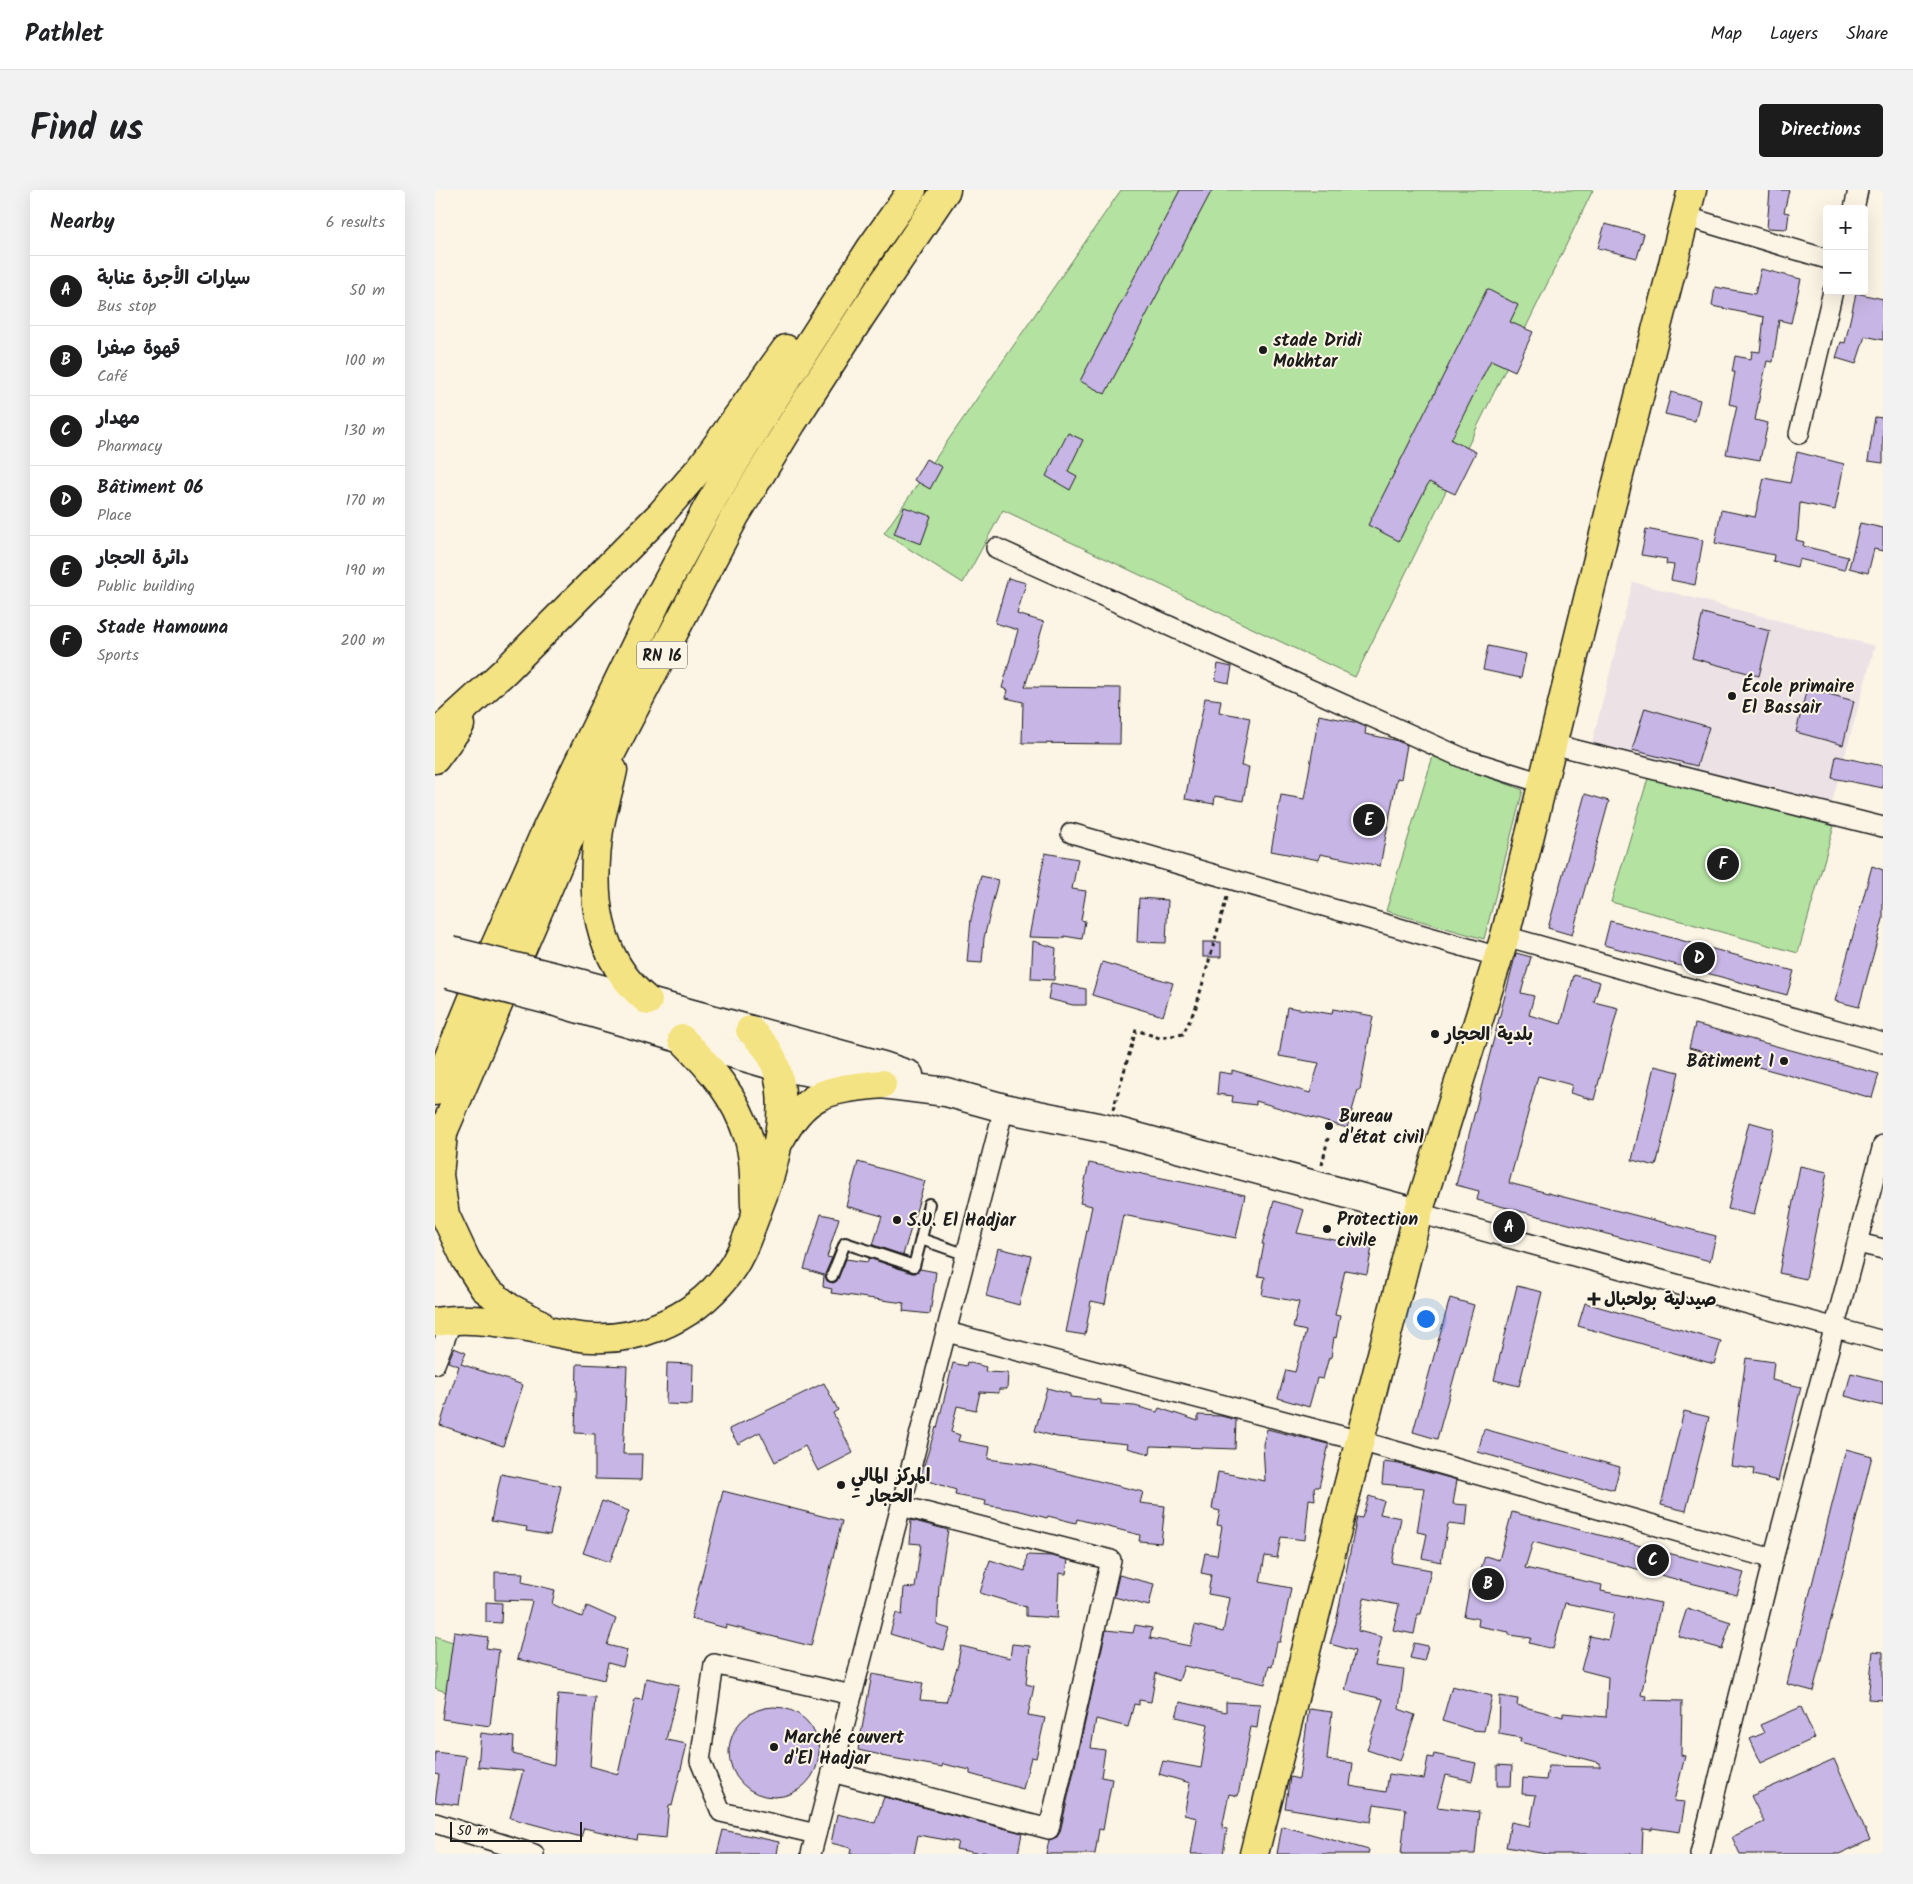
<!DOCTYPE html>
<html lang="en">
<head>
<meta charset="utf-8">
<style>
  body { margin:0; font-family:Kalam,"Playpen Sans Arabic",sans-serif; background:#f2f2f2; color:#202124 }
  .controls { position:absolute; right:15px; top:15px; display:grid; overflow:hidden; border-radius:5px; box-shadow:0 5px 20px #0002 }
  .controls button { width:45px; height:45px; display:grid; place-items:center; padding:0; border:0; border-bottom:1px solid #e0e0e0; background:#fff; color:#202124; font:25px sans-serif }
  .scale { position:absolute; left:15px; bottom:12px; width:132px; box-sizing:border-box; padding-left:5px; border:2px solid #1c1c1c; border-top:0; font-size:14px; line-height:18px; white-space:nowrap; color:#1c1c1c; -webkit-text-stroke:4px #fcf5e5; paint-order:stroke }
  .you { position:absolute; left:990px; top:1128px; width:18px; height:18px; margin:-12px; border:4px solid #fff; border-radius:50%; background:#1a73e8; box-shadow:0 0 0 8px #1a73e833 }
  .badge { display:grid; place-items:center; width:32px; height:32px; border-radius:50%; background:#1c1c1c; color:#fff; font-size:16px; font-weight:700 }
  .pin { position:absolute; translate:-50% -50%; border:2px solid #fff; box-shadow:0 1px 5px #0006 }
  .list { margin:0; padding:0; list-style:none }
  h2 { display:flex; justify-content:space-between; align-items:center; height:65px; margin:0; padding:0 20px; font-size:21px }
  h2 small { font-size:16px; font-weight:400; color:#757577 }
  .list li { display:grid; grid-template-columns:32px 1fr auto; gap:15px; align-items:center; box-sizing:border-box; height:70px; padding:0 20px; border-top:1px solid #e0e0e0 }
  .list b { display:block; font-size:19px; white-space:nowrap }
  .list p { margin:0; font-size:16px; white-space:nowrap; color:#757577 }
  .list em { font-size:16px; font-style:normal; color:#757577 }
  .map { position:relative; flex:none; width:1448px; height:1664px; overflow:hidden; border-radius:5px }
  header { display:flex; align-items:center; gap:30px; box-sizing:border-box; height:70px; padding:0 25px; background:#fff; border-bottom:1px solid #e0e0e0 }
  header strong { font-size:24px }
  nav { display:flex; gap:28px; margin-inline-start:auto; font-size:18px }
  .intro { display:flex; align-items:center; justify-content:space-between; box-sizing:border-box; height:120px; padding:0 30px }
  h1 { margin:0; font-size:35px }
  .button { padding:12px 22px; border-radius:5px; background:#1c1c1c; color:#fff; font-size:18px; font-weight:700 }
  main { display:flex; gap:30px; padding:0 30px }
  aside { flex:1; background:#fff; border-radius:5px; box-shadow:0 5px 20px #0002 }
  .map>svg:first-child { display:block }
  .built { fill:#ece2e5 }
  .green { fill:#b3e2a1; stroke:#687f5e }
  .building { fill:#c7b5e5; stroke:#1c1c1c }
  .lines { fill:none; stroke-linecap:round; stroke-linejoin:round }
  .service-casing { stroke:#1c1c1c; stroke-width:14 }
  .minor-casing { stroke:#1c1c1c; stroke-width:22 }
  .secondary-casing { stroke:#1c1c1c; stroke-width:31 }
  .primary-casing { stroke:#1c1c1c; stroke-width:31 }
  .trunk-casing { stroke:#1c1c1c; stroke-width:31 }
  .path { stroke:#1c1c1c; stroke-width:3; stroke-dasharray:4 4; stroke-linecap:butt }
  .service { stroke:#fcf5e5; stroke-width:10 }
  .minor { stroke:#fcf5e5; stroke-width:19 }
  .secondary { stroke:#fcf5e5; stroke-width:28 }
  .primary { stroke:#f4e382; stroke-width:28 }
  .trunk { stroke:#f4e382; stroke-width:28 }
  .secondary-bridge-casing { stroke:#1c1c1c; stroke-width:31; stroke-linecap:butt }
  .secondary-bridge { stroke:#fcf5e5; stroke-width:28 }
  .poi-dot { fill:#1c1c1c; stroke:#fcf5e5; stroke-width:2 }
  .labels { text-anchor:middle; stroke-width:4; stroke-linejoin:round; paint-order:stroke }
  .shield { fill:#fcf5e5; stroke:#5f5d58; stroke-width:1 }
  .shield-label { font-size:16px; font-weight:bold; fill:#1c1c1c }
  .poi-label { font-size:18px; font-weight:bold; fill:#1c1c1c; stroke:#fcf5e5; text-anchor:start }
</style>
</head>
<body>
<header>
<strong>Pathlet</strong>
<nav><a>Map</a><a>Layers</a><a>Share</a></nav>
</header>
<div class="intro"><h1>Find us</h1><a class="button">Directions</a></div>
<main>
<aside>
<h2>Nearby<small>6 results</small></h2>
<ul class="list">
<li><span class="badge">A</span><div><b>سيارات الأجرة عنابة</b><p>Bus stop</p></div><em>50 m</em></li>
<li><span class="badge">B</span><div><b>قهوة صفرا</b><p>Café</p></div><em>100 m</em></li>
<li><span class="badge">C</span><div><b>مهدار</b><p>Pharmacy</p></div><em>130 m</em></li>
<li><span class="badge">D</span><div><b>Bâtiment 06</b><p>Place</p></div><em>170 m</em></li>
<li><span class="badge">E</span><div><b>دائرة الحجار</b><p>Public building</p></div><em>190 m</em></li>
<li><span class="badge">F</span><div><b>Stade Hamouna</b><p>Sports</p></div><em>200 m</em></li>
</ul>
</aside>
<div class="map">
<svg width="1448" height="1664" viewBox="0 0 1448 1664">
  <rect width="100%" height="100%" fill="#fcf5e5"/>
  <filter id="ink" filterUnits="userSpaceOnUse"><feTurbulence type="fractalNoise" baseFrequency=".02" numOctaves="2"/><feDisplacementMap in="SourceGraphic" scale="10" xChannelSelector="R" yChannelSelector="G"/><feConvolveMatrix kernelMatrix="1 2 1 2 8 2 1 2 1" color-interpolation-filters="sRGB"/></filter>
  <g filter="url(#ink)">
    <polygon class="built" points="1198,392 1440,456 1396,616 1156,556"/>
    <g class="green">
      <polygon points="686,0 1158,0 920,487 568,320 528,393 449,343"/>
      <polygon points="998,566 1088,600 1049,749 951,721"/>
      <polygon points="1213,588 1399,636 1363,763 1176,712"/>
      <polygon points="0,1446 44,1461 27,1508 0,1498"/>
    </g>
    <g class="building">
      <polygon points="745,0 777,0 670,204 645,191"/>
      <polygon points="1335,0 1354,0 1349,22 1354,23 1352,39 1332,38"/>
      <polygon points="1170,34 1209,44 1202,68 1163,58"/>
      <polygon points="1326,79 1366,89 1356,133 1344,130 1338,172 1332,171 1326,199 1320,230 1333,233 1325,270 1291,264 1302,216 1294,214 1300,182 1297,182 1300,166 1316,169 1317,161 1325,162 1329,127 1277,116 1280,97 1320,104"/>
      <polygon points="1052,99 1083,115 1075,132 1098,142 1080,181 1056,170 1016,250 1041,262 1020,304 994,292 964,351 933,335"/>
      <polygon points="1421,103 1448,109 1448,150 1430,146 1421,174 1401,168 1406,152 1410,153"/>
      <polygon points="1236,202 1265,210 1260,231 1230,224"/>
      <polygon points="1440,227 1448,228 1448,273 1433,271"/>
      <polygon points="633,243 648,250 633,281 642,286 635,300 611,286"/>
      <polygon points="1362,262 1409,274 1400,320 1365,313 1363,341 1361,350 1369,352 1368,356 1413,367 1409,380 1364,369 1362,377 1338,371 1339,365 1280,353 1286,320 1320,327 1329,288 1355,293"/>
      <polygon points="491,269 507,277 495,299 479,290"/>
      <polygon points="469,317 496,326 486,354 459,344"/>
      <polygon points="1425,333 1448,338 1448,361 1439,359 1433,383 1414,378"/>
      <polygon points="1211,339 1268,350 1260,395 1236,390 1239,375 1231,374 1232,369 1206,365"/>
      <polygon points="573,388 591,393 582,424 609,432 590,497 686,498 685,554 587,553 588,512 571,508 573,500 567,498 583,440 560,433"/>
      <polygon points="1268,423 1335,441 1324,486 1257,468"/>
      <polygon points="1053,456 1091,464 1086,488 1048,480"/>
      <polygon points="783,474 797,477 794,493 780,490"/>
      <polygon points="1372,498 1419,511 1408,555 1361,542"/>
      <polygon points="770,508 786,510 784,522 815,528 806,576 814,577 808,611 780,606 779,614 750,609"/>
      <polygon points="1210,518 1274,537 1262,576 1197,560"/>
      <polygon points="884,525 919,532 931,537 930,544 960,550 972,555 966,589 962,588 945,676 885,664 884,670 836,661 846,605 869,609"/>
      <polygon points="1401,566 1448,576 1448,598 1397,588"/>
      <polygon points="1150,604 1174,611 1137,745 1113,738"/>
      <polygon points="610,663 643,669 637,699 651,701 646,730 650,731 647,749 629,746 629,748 594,747"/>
      <polygon points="1437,676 1448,680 1448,729 1424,817 1400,811"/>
      <polygon points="546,686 563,690 549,748 547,773 532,772 536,729"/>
      <polygon points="704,708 733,710 731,753 702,752"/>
      <polygon points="1175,731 1359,781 1352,805 1169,755"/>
      <polygon points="598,751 621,758 619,790 596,789"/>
      <rect x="768" y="752" width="18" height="15"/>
      <polygon points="1081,763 1096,767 1086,803 1099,806 1094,825 1126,834 1139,785 1165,792 1159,812 1183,818 1159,910 1135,903 1137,895 1103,886 1074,993 1281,1046 1275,1071 1042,1010 1044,1001 1021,995"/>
      <polygon points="667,772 738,793 728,826 657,805"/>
      <polygon points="616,793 651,799 651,815 638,815 613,809"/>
      <polygon points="852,817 897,824 898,819 938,826 925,900 923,900 912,938 821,911 821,915 797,912 798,906 782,904 784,882 797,884 797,880 875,903 884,873 844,866"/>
      <polygon points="1260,834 1444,884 1437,908 1254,858"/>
      <polygon points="1219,876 1244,882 1221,976 1197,970"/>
      <polygon points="1314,932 1339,939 1319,1025 1293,1019"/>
      <polygon points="423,972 490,991 468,1065 438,1055 447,1026 411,1016"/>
      <polygon points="654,973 810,1005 801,1048 688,1025 670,1114 656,1111 650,1145 631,1142 657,1016 645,1013"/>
      <polygon points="1365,976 1392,982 1371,1089 1344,1083"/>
      <polygon points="839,1011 869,1020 862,1043 937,1057 932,1084 910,1080 900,1125 905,1126 901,1148 899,1147 896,1168 894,1167 888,1189 882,1188 874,1217 843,1208 851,1180 860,1182 871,1141 858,1138 864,1112 827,1105 830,1087 823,1086 829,1054 827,1054"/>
      <polygon points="386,1024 404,1028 392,1067 397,1068 390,1084 392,1091 398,1093 402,1091 411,1069 432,1072 434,1068 477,1083 481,1083 485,1079 501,1082 495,1124 468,1121 469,1113 396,1103 397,1099 388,1097 389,1085 369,1079"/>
      <polygon points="563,1058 596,1066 584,1115 551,1106"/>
      <polygon points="1082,1096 1107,1102 1084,1196 1059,1190"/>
      <polygon points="1015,1108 1039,1115 1002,1249 978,1242"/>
      <polygon points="1150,1113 1286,1151 1279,1174 1143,1136"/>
      <polygon points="19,1158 31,1163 26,1174 88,1195 68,1256 5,1235 24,1176 13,1172"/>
      <polygon points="1311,1168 1339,1172 1337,1190 1366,1197 1343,1291 1318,1285 1319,1279 1296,1276"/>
      <polygon points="532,1172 551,1177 550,1182 573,1183 572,1199 564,1199 564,1203 545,1202 541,1220 522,1216 516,1242 525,1245 523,1251 555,1257 553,1269 598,1275 708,1302 705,1313 730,1316 726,1353 704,1351 705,1345 642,1329 641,1333 613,1326 612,1328 582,1320 550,1315 551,1311 520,1305 521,1300 485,1288 501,1237 502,1238 518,1173 531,1176"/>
      <polygon points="232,1173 258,1174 257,1215 231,1214"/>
      <polygon points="142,1174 192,1176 188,1264 207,1264 206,1290 160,1289 160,1244 140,1243"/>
      <polygon points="1416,1183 1448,1191 1448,1216 1410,1206"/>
      <polygon points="389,1193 403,1220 398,1223 418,1263 383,1281 370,1256 340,1272 325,1242 303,1254 294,1239"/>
      <polygon points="612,1198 635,1204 635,1207 666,1210 666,1214 700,1216 722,1222 724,1218 763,1231 763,1225 786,1226 801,1230 800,1259 716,1256 715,1264 692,1258 693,1254 622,1247 600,1241"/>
      <polygon points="1249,1221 1274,1227 1251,1321 1226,1315"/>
      <polygon points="832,1239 893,1254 893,1258 884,1297 879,1297 880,1310 874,1309 870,1350 846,1347 842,1368 830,1366 825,1392 856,1398 845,1452 842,1452 837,1477 834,1476 830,1494 749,1476 744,1491 721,1483 716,1512 704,1510 704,1515 699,1514 693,1537 661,1529 656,1558 670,1560 666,1587 677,1589 668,1640 664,1639 660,1664 611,1664 614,1650 622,1647 625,1642 671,1440 698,1443 700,1435 717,1438 715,1448 755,1456 760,1435 788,1442 795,1408 773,1404 776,1385 766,1383 770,1363 782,1365 787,1336 782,1335 785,1321 777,1319 783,1282 830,1291 828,1254"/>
      <polygon points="1049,1239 1185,1277 1179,1300 1043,1262"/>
      <polygon points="1411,1259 1437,1266 1378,1501 1352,1494"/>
      <polygon points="949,1272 964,1274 1022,1290 1018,1314 1033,1315 1031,1336 1013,1334 1006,1372 987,1368 992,1344 982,1342 989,1298 947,1294"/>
      <polygon points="66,1284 126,1296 115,1345 91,1341 92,1337 56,1331"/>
      <polygon points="288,1301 407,1331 376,1456 291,1435 291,1438 256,1429"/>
      <polygon points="934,1306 949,1311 945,1324 966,1328 957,1373 996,1380 986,1424 983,1424 979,1444 958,1440 964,1415 929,1408 923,1441 947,1447 940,1476 969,1480 964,1519 980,1525 965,1571 932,1560 948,1509 910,1500 920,1461 895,1454 901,1433 922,1327 927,1328"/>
      <polygon points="167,1311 194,1321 175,1372 148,1363"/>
      <polygon points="1077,1322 1309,1383 1302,1405 1098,1352 1090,1378 1167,1395 1166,1401 1226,1413 1206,1505 1211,1506 1210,1510 1247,1511 1246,1565 1250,1566 1239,1611 1250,1612 1245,1642 1217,1638 1217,1640 1208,1639 1207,1664 1111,1664 1071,1657 1076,1632 1095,1636 1101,1605 1087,1604 1088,1588 1111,1590 1113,1576 1165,1577 1165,1573 1085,1552 1086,1548 1064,1544 1065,1506 1083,1509 1082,1515 1128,1527 1128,1523 1171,1527 1173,1487 1146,1480 1155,1446 1173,1450 1179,1423 1130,1413 1118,1459 1094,1453 1096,1448 1074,1445 1074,1442 1043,1436 1044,1429 1029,1426 1034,1400 1039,1401 1050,1366 1064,1370"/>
      <polygon points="476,1330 513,1340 504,1395 502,1435 515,1439 509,1460 455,1444 461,1423 467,1425 469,1397 480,1398 486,1354 474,1353"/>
      <polygon points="592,1365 617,1366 633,1370 631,1384 624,1383 622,1428 591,1426 591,1417 545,1403 555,1370 590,1381"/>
      <polygon points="60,1382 88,1383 87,1392 120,1400 117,1414 147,1427 152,1416 181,1429 172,1455 192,1460 188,1477 173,1473 169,1490 82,1469 97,1411 60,1410"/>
      <polygon points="684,1385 719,1394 714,1416 679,1407"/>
      <polygon points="51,1412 67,1413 66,1433 51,1432"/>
      <polygon points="1252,1418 1296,1432 1287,1459 1243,1446"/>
      <polygon points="19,1442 53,1447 51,1458 64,1460 55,1536 7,1529"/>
      <polygon points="979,1453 993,1456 989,1471 975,1468"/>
      <polygon points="577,1454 595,1456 591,1494 599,1496 593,1525 610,1528 601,1568 596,1567 588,1599 535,1584 535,1580 508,1574 507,1577 446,1566 446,1565 423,1560 437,1484 488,1493 485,1510 511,1512 524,1471 523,1471 526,1456 575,1468"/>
      <polygon points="1438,1461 1448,1462 1448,1510 1433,1509"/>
      <polygon points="211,1488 244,1495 231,1550 252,1554 237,1616 234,1615 231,1648 203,1645 202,1650 149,1638 146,1647 75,1628 88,1581 43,1577 46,1543 79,1547 78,1564 119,1575 123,1504 160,1507 155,1576 183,1584 200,1509 207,1510"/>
      <polygon points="1017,1496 1057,1506 1049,1541 1037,1540 1007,1531"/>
      <polygon points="745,1512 791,1522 791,1512 825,1514 822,1538 816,1537 803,1606 794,1604 787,1638 792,1639 788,1664 756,1664 762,1628 749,1625 755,1593 724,1584 728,1571 766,1578 773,1534 741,1527"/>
      <polygon points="1366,1517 1380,1548 1326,1573 1315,1549 1329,1543 1325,1535"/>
      <circle cx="339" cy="1562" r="45"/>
      <polygon points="874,1519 897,1522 892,1570 918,1573 915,1596 951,1602 954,1584 989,1589 993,1567 998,1568 999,1564 1041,1573 1037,1591 1011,1585 1002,1617 1044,1622 1040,1664 966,1664 971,1619 939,1614 936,1632 850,1618 855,1587 864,1589"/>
      <polygon points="0,1562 31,1566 24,1615 0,1612 4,1585 0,1584"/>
      <polygon points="1399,1569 1435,1650 1404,1664 1305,1664 1297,1647 1329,1632 1316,1606"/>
      <polygon points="1062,1575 1077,1576 1076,1596 1062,1596"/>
      <polygon points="449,1607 587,1643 583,1664 562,1664 547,1662 546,1664 521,1659 523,1652 483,1645 479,1664 415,1664 416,1658 396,1653 402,1624 440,1633"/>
      <polygon points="847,1636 934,1660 933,1664 842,1664"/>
      <polygon points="288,1640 344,1652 342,1664 282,1664"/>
    </g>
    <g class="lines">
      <g class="service-casing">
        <g id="service">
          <polyline points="494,1014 486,1049 532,1065"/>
          <polyline points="397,1086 410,1053 479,1076 486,1049"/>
        </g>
      </g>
      <g class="minor-casing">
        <g id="minor">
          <polyline points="1419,19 1423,0"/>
          <polyline points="1249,26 1392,69"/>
          <polyline points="1364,244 1398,101"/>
          <polyline points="561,358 1030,569 1107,593"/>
          <polyline points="1117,554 1448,637"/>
          <polyline points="636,643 1064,767"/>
          <polyline points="1070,746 1448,853"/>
          <polyline points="983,1023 1448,1151"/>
          <polyline points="1423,1053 1448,1059"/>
          <polyline points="512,1142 925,1251 1338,1369"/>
          <polyline points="0,1174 17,1131"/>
          <polyline points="397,1582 614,1639 676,1370 466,1316"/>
          <polyline points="0,1633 99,1664"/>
          <polyline points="381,1644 286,1622 265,1571 279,1474 417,1505"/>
          <polyline points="376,1664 569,918"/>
          <polyline points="1265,1664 1338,1369 1448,955"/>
        </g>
      </g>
      <g class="secondary-casing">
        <g id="secondary">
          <polyline points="129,789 448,876 474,885"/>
          <polyline points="121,812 340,876 447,894 511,902 569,918 672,939 983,1023"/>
        </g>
      </g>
      <g class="primary-casing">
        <polyline id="primary" points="819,1664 983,1023 1070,746 1172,332 1257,0"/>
      </g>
      <g class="trunk-casing">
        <g id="trunk">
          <polyline points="0,545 71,480 226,324 267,276 351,159"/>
          <polyline points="0,569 25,535"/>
          <path d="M178,580C174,600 167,620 164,640C155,703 160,768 213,811"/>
          <path d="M247,849C275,877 301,907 313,946C320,968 319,992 320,1015"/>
          <polyline points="0,901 50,779 113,636 223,409 274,315 330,223 436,58 477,0"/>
          <polyline points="8,944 4,985 10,1025 31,1070 49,1098 75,1118 104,1133"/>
          <path d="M345,950C372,899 395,900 447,894"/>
          <polyline points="0,961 147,619 250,421 300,326 357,233 426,126 511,0"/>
          <path d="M0,1132C45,1124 94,1138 138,1146C196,1156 257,1131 292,1085C306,1067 312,1048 320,1027C325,1011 333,995 337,978C347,941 354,894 333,860C328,853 321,846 315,840"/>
        </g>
      </g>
      <g class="path">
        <polyline points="678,920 701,840 725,848 748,844 761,817 792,707"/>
        <polyline points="887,975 893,948"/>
      </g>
      <use href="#service" class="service"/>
      <use href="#minor" class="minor"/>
      <use href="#secondary" class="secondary"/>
      <use href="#primary" class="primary"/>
      <use href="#trunk" class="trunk"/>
      <g class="secondary-bridge-casing">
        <g id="secondary-bridge">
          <polyline points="16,761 129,789"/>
          <polyline points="13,784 121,812"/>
        </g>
      </g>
      <use href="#secondary-bridge" class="secondary-bridge"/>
    </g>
  </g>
  <g class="poi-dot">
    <circle cx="828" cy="160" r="5"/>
    <circle cx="1297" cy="506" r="5"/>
    <circle cx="1000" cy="844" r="5"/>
    <circle cx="1349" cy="871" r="5"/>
    <circle cx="894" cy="936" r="5"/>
    <circle cx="462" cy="1030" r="5"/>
    <circle cx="892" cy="1039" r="5"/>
    <path d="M1156.5 1101.5h5v5h5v5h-5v5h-5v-5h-5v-5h5z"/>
    <circle cx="406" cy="1295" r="5"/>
    <circle cx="339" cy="1557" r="5"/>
  </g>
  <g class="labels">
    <rect class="shield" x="202" y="451.5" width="50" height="27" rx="4"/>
    <g class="shield-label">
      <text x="227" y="471">RN 16</text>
    </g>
    <g class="poi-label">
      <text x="838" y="156">stade Dridi<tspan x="838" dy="21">Mokhtar</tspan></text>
      <text x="1307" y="502">École primaire<tspan x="1307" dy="21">El Bassair</tspan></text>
      <text x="1010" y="850">بلدية الحجار</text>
      <text x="1339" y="877" text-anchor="end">Bâtiment I</text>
      <text x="904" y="932">Bureau<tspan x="904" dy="21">d'état civil</tspan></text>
      <text x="902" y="1035">Protection<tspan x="902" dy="21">civile</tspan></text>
      <text x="472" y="1036">S.U. El Hadjar</text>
      <text x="1169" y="1115">صيدلية بولحبال</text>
      <text x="416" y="1291">المركز المالي<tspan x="416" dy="21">- الحجار</tspan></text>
      <text x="349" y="1553">Marché couvert<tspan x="349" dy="21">d'El Hadjar</tspan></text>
    </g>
  </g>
</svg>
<div class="controls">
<button>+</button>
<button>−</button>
</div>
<div class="scale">50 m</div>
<div class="you"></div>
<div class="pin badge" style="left:1074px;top:1037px">A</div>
<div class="pin badge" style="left:1053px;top:1394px">B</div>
<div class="pin badge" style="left:1218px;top:1370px">C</div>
<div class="pin badge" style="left:1264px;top:768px">D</div>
<div class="pin badge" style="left:934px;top:630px">E</div>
<div class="pin badge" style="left:1288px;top:674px">F</div>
</div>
</main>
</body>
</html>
